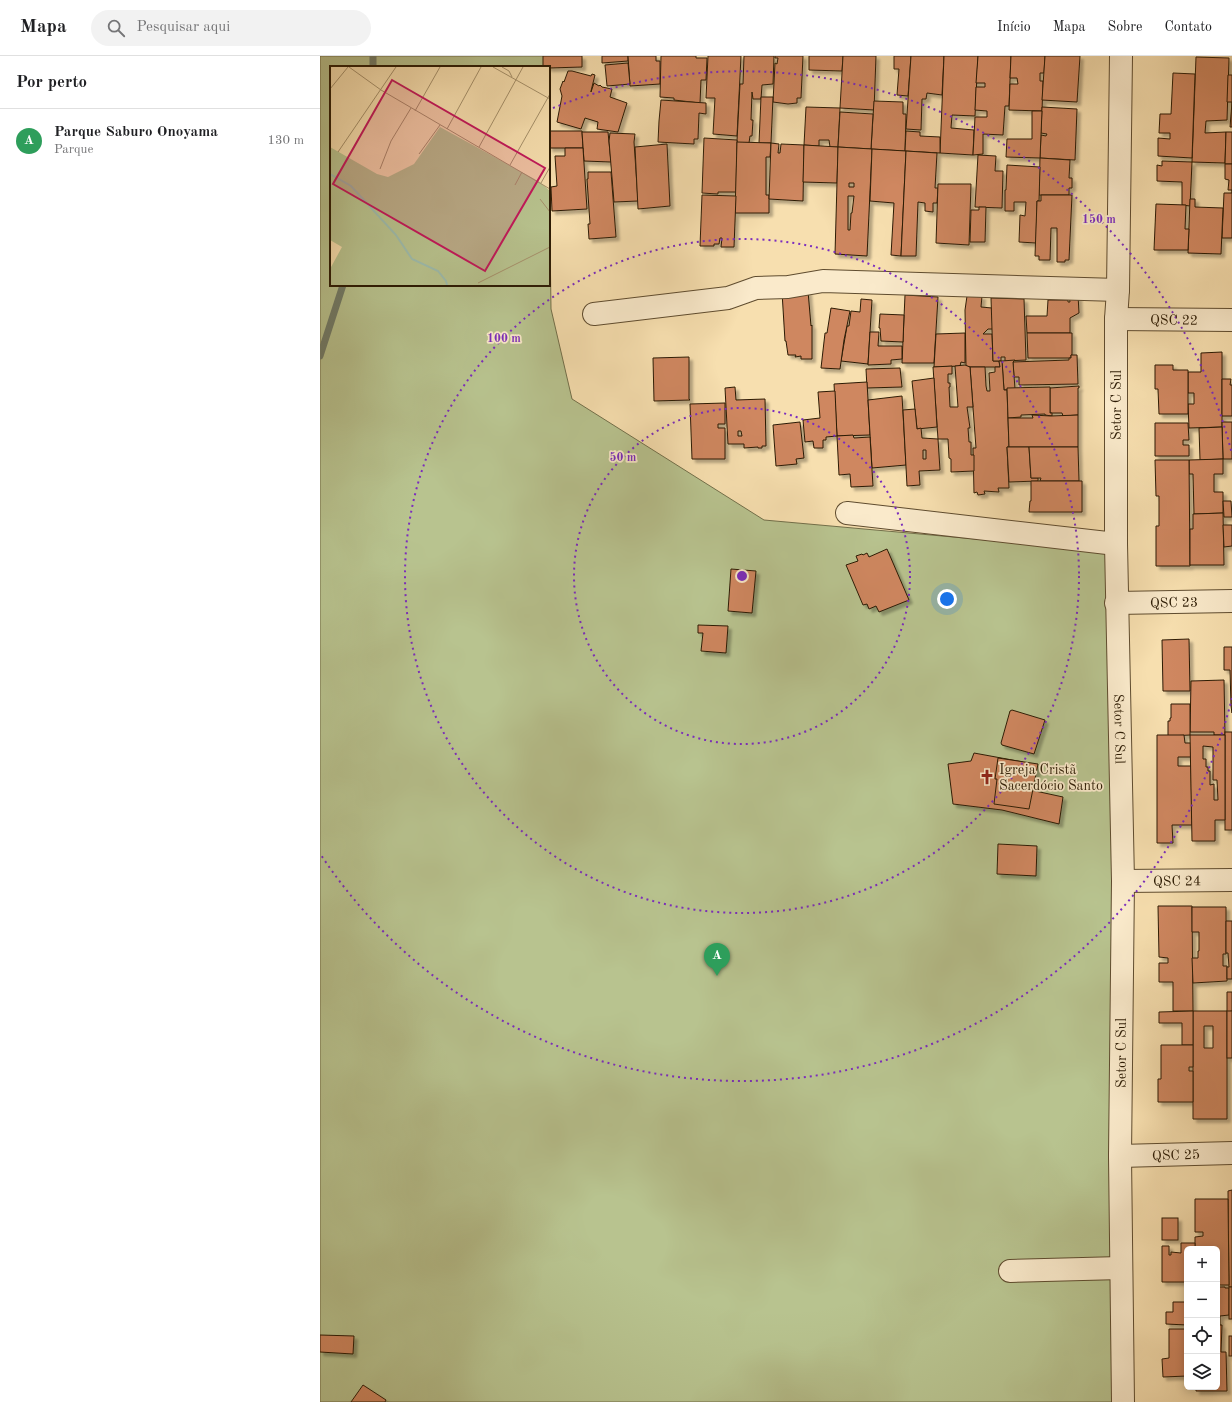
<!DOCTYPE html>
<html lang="pt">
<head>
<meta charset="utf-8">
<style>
  body { margin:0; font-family:"Old Standard TT",serif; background:#f2f2f2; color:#202124 }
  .controls { position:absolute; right:12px; bottom:12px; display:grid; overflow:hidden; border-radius:6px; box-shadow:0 2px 10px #0003 }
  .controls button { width:36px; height:36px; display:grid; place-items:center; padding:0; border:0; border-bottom:1px solid #e0e0e0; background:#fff; color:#202124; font:20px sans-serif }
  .you { position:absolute; left:627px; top:543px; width:14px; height:14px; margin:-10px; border:3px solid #fff; border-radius:50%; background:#1a73e8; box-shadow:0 0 0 6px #1a73e833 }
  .badge { display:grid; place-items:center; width:26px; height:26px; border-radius:50%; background:#7c3aed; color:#fff; font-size:13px; font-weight:700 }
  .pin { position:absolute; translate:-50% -33px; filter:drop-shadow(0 1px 2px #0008) }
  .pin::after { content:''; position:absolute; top:21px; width:14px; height:12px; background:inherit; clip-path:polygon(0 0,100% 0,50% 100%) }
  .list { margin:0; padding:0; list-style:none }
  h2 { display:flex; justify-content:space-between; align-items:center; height:52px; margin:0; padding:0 16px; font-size:17px }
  h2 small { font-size:13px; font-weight:400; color:#757577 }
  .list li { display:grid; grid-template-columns:26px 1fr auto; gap:12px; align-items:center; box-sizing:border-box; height:64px; padding:0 16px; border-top:1px solid #e0e0e0 }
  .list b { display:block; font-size:15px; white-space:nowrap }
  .list p { margin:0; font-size:13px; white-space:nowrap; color:#757577 }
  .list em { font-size:13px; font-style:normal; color:#757577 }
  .icon { flex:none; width:22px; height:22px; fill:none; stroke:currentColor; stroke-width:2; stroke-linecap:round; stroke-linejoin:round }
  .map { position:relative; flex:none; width:912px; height:1346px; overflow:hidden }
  header { display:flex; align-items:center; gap:24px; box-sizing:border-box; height:56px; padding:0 20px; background:#fff; border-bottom:1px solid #e0e0e0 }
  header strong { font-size:19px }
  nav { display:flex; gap:22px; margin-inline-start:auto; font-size:14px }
  .search { width:280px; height:36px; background:#f2f2f2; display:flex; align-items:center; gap:10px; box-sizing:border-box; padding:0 14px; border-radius:22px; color:#757577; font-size:15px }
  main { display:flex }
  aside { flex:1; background:#fff }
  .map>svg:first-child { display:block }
  .green { fill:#b8c38f; stroke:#726f4a }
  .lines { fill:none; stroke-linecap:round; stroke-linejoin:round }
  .stream { stroke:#707c69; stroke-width:7 }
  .building { fill:#cf8760; stroke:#2c1b04; fill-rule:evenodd; filter:url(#shadow) }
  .minor-casing { stroke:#5f4c2f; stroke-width:24 }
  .minor { stroke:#faeacb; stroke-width:22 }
  .ring { fill:none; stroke:#7b2cbf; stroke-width:2; stroke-dasharray:2 4 }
  .labels { text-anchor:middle; stroke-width:3.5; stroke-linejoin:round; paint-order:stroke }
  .street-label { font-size:14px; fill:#2c1b04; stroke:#faeacb }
  .poi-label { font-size:14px; fill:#2c1b04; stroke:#faeacb; text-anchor:start }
  .inset-river { fill:none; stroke:#9dbcad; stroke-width:2 }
  .inset-road { fill:none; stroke:#a6916b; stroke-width:1 }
  .view { fill:#c2185b; fill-opacity:0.15; stroke:#c2185b; stroke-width:2 }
  .inset-edge { fill:none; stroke:#2c1b04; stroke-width:2 }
  .centre { fill:#7b2cbf; stroke:#faeacb; stroke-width:2 }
  .ring-label { font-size:12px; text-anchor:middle; font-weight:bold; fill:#7b2cbf; stroke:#faeacb; stroke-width:3.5; stroke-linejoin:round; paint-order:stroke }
</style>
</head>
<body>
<header>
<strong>Mapa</strong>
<div class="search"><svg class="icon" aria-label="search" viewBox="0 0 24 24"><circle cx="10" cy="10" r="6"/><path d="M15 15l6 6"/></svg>Pesquisar aqui</div>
<nav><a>Início</a><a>Mapa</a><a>Sobre</a><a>Contato</a></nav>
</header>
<main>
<aside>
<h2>Por perto<small></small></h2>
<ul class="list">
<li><span class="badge" style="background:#2e9e5b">A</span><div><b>Parque Saburo Onoyama</b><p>Parque</p></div><em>130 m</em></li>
</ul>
</aside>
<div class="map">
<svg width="912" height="1346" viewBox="0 0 912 1346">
  <defs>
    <filter id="shadow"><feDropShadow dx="3.5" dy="3.5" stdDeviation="1" flood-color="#0004"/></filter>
  </defs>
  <rect width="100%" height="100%" fill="#f7dfaf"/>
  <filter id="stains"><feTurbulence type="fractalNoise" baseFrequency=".005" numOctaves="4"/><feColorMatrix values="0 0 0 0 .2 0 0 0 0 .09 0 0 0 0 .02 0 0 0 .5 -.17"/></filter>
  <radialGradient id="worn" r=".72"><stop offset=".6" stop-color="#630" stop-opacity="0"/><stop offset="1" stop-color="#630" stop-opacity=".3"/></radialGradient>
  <polygon class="green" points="0,0 227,0 227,11 11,11 11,229 229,229 229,110 231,253 252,343 444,464 789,495 799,1346 0,1346"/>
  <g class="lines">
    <g class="stream">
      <polyline points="53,0 53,11"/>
      <polyline points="0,300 23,229"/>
    </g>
  </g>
  <g class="building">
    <polygon points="223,0 262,0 262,11 229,12 229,11 223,11"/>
    <polygon points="282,0 308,0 308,5 282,7"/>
    <polygon points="308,0 336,0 336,5 340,5 340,28 310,30"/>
    <polygon points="341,0 376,0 376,2 387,2 386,24 381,24 380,47 354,44 354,42 340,41"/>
    <polygon points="388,0 421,0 417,80 393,78 395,42 386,42"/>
    <polygon points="424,0 454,0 453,28 442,29 441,43 433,43 432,36 431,64 433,64 432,80 430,80 429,87 418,87 417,85 420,28 423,28"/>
    <polygon points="455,0 483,0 481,42 477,42 477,47 468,48 453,46 455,7 457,8 458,2 455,2"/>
    <polygon points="489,0 523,0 522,15 489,14"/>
    <polygon points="523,0 556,0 554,54 520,52"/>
    <polygon points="574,0 591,0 588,40 577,39 579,13 574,13"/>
    <polygon points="591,0 624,0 622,39 607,37 606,43 602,43 601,74 586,73"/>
    <polygon points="624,0 658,0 655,60 632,59 631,72 654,74 653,99 620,97"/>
    <polygon points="658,0 691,0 689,50 685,50 683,79 663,78 663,98 653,99 655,61 667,61 667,55 655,54 656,31 665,31 665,27 656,27"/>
    <polygon points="691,0 725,0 724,17 720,17 720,25 723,25 722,55 689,54 690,28 698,28 697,22 690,22"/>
    <polygon points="725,0 760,0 757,46 722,44"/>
    <polygon points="876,1 909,2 907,64 886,65 885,77 906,76 905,107 872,106"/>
    <polygon points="308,7 310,28 287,30 285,9"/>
    <polygon points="248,15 252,15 271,20 272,18 275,19 271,35 271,36 274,27 279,30 280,29 282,31 292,33 290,41 307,47 298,76 277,73 278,66 265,62 261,73 237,66 242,40 240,33 243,25 244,26"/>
    <polygon points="853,17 875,18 872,102 838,100 838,82 850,83 850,77 839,77 840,58 851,58"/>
    <polygon points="908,19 912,19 912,71 910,71 912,46 907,46"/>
    <polygon points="441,41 453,41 451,87 439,87"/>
    <polygon points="341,44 386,47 386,58 379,57 378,83 374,83 374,88 338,86 339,65"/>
    <polygon points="554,45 583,46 583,58 586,58 585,95 551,93"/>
    <polygon points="486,51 520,52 518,91 510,91 509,84 499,84 499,90 484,89"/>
    <polygon points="722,51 757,53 755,104 720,102 721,79 726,80 727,78 721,77"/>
    <polygon points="712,55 722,55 720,102 686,101 687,83 712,83"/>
    <polygon points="520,56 553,58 551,93 518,91"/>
    <polygon points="229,75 262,75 263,92 229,92"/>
    <polygon points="586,75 600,76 600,80 620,81 620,97 585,95"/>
    <polygon points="262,76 288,76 291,106 264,105"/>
    <polygon points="906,76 912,76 912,108 905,108"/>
    <polygon points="290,77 315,78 314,86 318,145 294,146 289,85"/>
    <polygon points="384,82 417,84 416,136 398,136 398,138 382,137"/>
    <polygon points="417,86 451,87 450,101 446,101 446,139 449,139 449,157 415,157"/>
    <polygon points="451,87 459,88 458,97 460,97 461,88 484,89 483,145 449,143"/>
    <polygon points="347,88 350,150 318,153 315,91"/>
    <polygon points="484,89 518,91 517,127 483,126"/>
    <path d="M518,91L552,93L547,200L515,198ZM529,127H534V131H529ZM528,140H534L532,157H531L530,174H528Z"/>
    <polygon points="245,92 263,92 267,153 232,155 231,131 237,130 235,100 245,100"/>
    <polygon points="552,93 586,95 581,200 571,199 574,147 550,145"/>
    <polygon points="586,95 617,97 615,132 618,132 617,147 613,147 613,156 605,155 605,147 598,146 596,200 581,200"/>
    <polygon points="658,99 676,100 675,115 683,115 682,152 655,151"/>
    <polygon points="720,102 750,104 749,122 752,122 752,132 749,132 749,139 719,139"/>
    <polygon points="842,105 872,106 870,150 862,149 862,126 837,125 837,109 842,110"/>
    <polygon points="905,108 912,108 912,182 902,182 904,137 912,137 912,134 908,134 909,124 905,123"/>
    <polygon points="687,109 720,111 719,145 717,145 716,187 699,186 700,159 705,160 706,146 694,146 694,155 685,155 685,134 686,134"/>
    <polygon points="268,116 291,116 296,181 269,183 268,168 270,168 267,123 268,123"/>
    <polygon points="618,128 651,128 649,189 616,187"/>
    <polygon points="382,139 416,140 414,191 401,191 402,182 400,182 399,188 394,188 394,190 380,190"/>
    <polygon points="721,139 752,139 749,204 745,204 745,206 737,206 737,172 731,172 730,204 719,204 719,200 715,200 717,145 721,145"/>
    <polygon points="870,143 875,143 875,151 903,152 901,198 868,197"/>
    <polygon points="836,148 866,149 865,173 869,173 868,194 834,194"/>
    <polygon points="659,151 666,151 665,186 650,186 651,154 659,154"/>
    <polygon points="488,235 491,270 492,269 492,303 481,303 481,300 475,301 476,299 468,299 466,285 465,285 462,236"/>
    <polygon points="585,239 618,241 614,307 582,307"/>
    <polygon points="749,239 758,239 759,257 750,262 750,277 707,277 706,260 727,260 728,244 748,244 748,246 750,246"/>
    <polygon points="647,240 662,240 661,251 672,252 673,273 668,273 663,278 672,278 673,305 679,305 680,311 650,311 646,310 645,254"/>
    <polygon points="671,242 704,243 706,304 685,305 685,301 681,301 681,305 673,305"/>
    <polygon points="541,243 552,244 548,308 521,305 527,270 529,270 531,255 540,256"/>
    <polygon points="511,252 530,255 524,284 520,313 501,312 505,277 507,277"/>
    <polygon points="560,258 584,259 583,286 561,285 560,272 559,272"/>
    <polygon points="550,276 559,276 558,290 582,290 582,303 571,304 571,308 548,309"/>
    <polygon points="645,277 645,307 641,306 640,310 614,311 616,278"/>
    <polygon points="707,277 752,277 752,299 751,299 751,302 708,302"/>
    <polygon points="902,296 902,371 869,372 868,348 874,348 874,337 868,337 868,316 881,316 881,297"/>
    <polygon points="751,299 757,299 758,328 699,329 699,321 694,321 693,306 749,304 749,302 751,302"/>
    <polygon points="369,301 369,343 370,344 334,345 333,302"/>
    <polygon points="695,304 693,306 695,333 684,334 682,305"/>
    <polygon points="679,305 682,305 684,334 687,334 689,391 687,391 689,432 678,432 679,436 664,435 665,438 658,439 657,436 654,437 653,392 656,392 650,311 665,311 666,330 667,335 670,335 669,317 675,316 675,311 680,311"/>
    <polygon points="645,309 650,311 653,351 647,351 650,372 648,372 649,386 651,386 651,399 654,399 654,415 631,416 631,403 629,402 628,383 618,383 613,311 632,310 632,318 628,318 628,327 630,327 630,331 629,331 630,351 638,351 635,310"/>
    <polygon points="835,309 853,309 853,314 868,314 868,358 839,358 838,333 835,333"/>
    <polygon points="580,312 582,331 547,332 546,313"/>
    <polygon points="614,322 617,371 597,373 592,325"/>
    <polygon points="902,323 911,323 910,329 912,329 912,360 902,360"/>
    <polygon points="547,326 550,379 517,380 514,328"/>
    <polygon points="759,330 759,332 758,332 758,359 743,360 742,357 730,357 730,332"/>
    <path d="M415,331L416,344L445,343L446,390H442V392H438V391L424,392V388H408L405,332ZM418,375H421L422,380H418Z"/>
    <polygon points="730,331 730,357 732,357 732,360 725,359 725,358 701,359 701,361 688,362 687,332"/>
    <polygon points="515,335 517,380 506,381 506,384 503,384 503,392 494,392 493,385 485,386 483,364 500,362 498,336"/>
    <polygon points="582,340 586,409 552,412 548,344"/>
    <polygon points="405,347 405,368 398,368 398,372 405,372 405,403 372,403 370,348"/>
    <path d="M595,353L597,373L601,372L602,382L618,383L620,414L599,415L600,429L587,430L583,354ZM603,394H606V403H603Z"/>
    <polygon points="712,359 731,360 758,359 758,391 689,391 688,362 713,362"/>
    <polygon points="480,366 484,402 476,403 477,408 456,410 453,369"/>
    <polygon points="902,366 912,366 912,403 903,403"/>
    <polygon points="835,367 868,367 869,384 863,384 863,389 869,389 869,400 835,400"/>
    <polygon points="902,371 903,403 880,404 879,372"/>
    <polygon points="533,379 534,382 550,381 553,430 531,431 530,418 519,419 517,380"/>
    <polygon points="687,391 709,391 711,422 718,422 718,425 689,426"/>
    <polygon points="709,391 758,391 759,425 720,425 721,422 711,422"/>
    <polygon points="903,403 903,418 894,418 894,436 903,436 903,457 874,458 873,418 869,418 869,404"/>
    <polygon points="835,404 869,404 870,510 836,510 836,470 839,470 839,440 836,440"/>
    <polygon points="711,425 762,425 762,456 709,456 710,445 711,445"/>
    <polygon points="903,445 911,445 912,461 904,461"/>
    <polygon points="903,457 904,509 870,509 870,473 873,473 873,458"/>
    <polygon points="903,469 912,469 912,490 904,491"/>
    <polygon points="567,493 589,544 559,556 556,550 549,553 547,548 543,549 526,509 538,505 536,500 542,498 543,499 547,497 549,501"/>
    <polygon points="411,513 436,515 432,557 408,555"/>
    <polygon points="378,569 408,570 406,597 381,595 383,577 378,577"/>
    <polygon points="869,583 870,635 843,635 842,584"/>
    <polygon points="904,591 912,591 912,657 911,650 910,614 904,614"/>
    <polygon points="904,624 905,679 894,679 894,676 870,676 871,625"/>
    <polygon points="851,648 870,648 870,679 848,680 848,665 850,665 850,662 851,662"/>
    <polygon points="692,654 725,664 714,698 682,689 681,687 690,655"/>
    <rect x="905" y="676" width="7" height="98"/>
    <polygon points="837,679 864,679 865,687 871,687 871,701 858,701 858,710 871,710 872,769 852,769 853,787 837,787"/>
    <path d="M870,679H905V764H895V785H872ZM883,690L893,691V724H897L898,744H894V728L890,729V715H888V711H886V703H883Z"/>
    <polygon points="654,697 703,706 706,733 743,741 739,768 682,754 633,748 628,708 651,705"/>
    <polygon points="678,702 718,708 709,753 674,748 677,723 675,723"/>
    <polygon points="678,788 717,790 716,820 677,818"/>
    <polygon points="838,850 872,850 873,955 853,955 853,926 839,926 839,907 848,907 848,902 839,901"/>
    <polygon points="872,851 906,851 906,898 903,898 903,910 907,910 907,925 873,927 872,902 878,902 878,895 879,895 879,876 872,876"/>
    <polygon points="906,865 912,865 912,923 907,923 907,911 909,911 908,897 906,897"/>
    <polygon points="907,936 912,936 912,955 907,956"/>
    <path d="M873,955H907V1063H873ZM884,970H893V992H884Z"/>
    <polygon points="873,955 873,989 862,989 862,967 839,967 839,956"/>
    <rect x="907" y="955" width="5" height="47"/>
    <polygon points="841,989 873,989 873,1011 869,1011 869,1015 873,1015 873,1046 838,1046 838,1023 841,1023"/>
    <polygon points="912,1134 912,1231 909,1231 908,1135"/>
    <polygon points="875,1143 908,1143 909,1229 898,1229 897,1193 875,1193 875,1181 883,1180 883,1176 875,1176"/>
    <rect x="842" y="1162" width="16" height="22"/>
    <polygon points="861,1187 875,1187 875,1193 867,1193 867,1226 842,1226 842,1190 849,1190 849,1199 851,1199 851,1196 861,1197"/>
    <polygon points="897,1231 905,1231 905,1232 909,1232 909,1259 900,1260 900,1269 902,1269 901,1296 906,1296 907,1335 876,1335 876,1331 897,1331"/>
    <rect x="909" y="1231" width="3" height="32"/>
    <polygon points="853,1246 867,1246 867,1269 846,1268 846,1256 853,1256"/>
    <polygon points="849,1273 867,1273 867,1320 843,1321 842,1303 849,1302"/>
    <polygon points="0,1279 34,1280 33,1298 0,1296"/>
    <rect x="909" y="1280" width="3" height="20"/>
    <polygon points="43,1329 66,1344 65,1346 31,1346"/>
  </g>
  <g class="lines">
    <g class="minor-casing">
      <g id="minor">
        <path id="s1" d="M801,0L798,234L796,263V488L803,825L800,1100L803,1346"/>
        <polyline points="274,258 408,242 436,232 468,231 503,225 798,234"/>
        <path id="s2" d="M796,263L912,264"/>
        <polyline points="527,457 796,488"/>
        <path id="s3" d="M796,547L912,545"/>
        <path id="s4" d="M803,825L912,824"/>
        <path id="s5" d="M800,1100L912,1097"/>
        <polyline points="690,1215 801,1212"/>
      </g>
    </g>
    <use href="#minor" class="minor"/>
  </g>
  <g class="ring">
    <circle cx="422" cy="520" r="168"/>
    <circle cx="422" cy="520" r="337"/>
    <path d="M912 642A505 505 0 0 1 1 799M233 52A505 505 0 0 1 912 398"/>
  </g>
  <defs>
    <g id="church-bare" transform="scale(1.2)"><path d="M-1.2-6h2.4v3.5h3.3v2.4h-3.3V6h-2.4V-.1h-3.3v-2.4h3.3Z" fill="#8f2418" stroke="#faeacb" stroke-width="2.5" paint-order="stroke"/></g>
  </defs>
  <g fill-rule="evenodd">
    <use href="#church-bare" x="667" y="721"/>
  </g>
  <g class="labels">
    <g class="street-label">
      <text dy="5" stroke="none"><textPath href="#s2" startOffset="58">QSC 22</textPath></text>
      <text transform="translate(796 349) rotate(-90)" y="5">Setor C Sul</text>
      <text dy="5" stroke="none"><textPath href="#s3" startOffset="58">QSC 23</textPath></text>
      <text dy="5" stroke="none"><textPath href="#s1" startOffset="673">Setor C Sul</textPath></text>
      <text dy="5" stroke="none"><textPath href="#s4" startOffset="54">QSC 24</textPath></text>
      <text transform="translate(801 997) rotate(-90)" y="5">Setor C Sul</text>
      <text dy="5" stroke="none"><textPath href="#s5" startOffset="56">QSC 25</textPath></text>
    </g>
    <g class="poi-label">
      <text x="679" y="718">Igreja Cristã<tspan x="679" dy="16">Sacerdócio Santo</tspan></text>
    </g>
  </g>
  <g transform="translate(10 10)">
    <rect width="220" height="220" fill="#f7dfaf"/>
    <path d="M110,61L210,116L220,125V219H0V203L12,181L0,174V81L47,108L58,111L84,98Z" fill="#b8c38f"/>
    <path class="inset-river" d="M0,108L21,120L66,169L82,193L108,205L116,215L117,219"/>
    <path class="inset-road" d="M19,1L51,24L220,123M163,1L220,33M172,1L179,5L182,11M0,23L18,1M85,45L110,1M117,63L151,1M149,81L193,1M8,86L66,1M89,88L110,59M180,99L220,28M50,103L61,75L81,42M211,117L220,101M185,119L192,106M210,133L220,146M148,217L220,181"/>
    <path class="view" d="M62,14L215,102L155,205L3,118Z"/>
    <rect width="220" height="220" class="inset-edge"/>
  </g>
  <circle cx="422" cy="520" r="6" class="centre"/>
  <g class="ring-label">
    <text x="779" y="167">150 m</text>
    <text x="184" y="286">100 m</text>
    <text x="303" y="405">50 m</text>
  </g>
  <rect width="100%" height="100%" filter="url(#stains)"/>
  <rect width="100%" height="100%" fill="url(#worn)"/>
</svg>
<div class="controls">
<button>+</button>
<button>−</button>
<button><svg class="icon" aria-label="locate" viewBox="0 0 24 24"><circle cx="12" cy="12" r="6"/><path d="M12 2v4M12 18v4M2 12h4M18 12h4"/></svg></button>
<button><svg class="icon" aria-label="layers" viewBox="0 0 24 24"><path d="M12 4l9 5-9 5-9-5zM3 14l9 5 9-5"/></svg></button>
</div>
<div class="you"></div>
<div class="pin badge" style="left:397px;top:920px;background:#2e9e5b">A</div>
</div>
</main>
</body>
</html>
